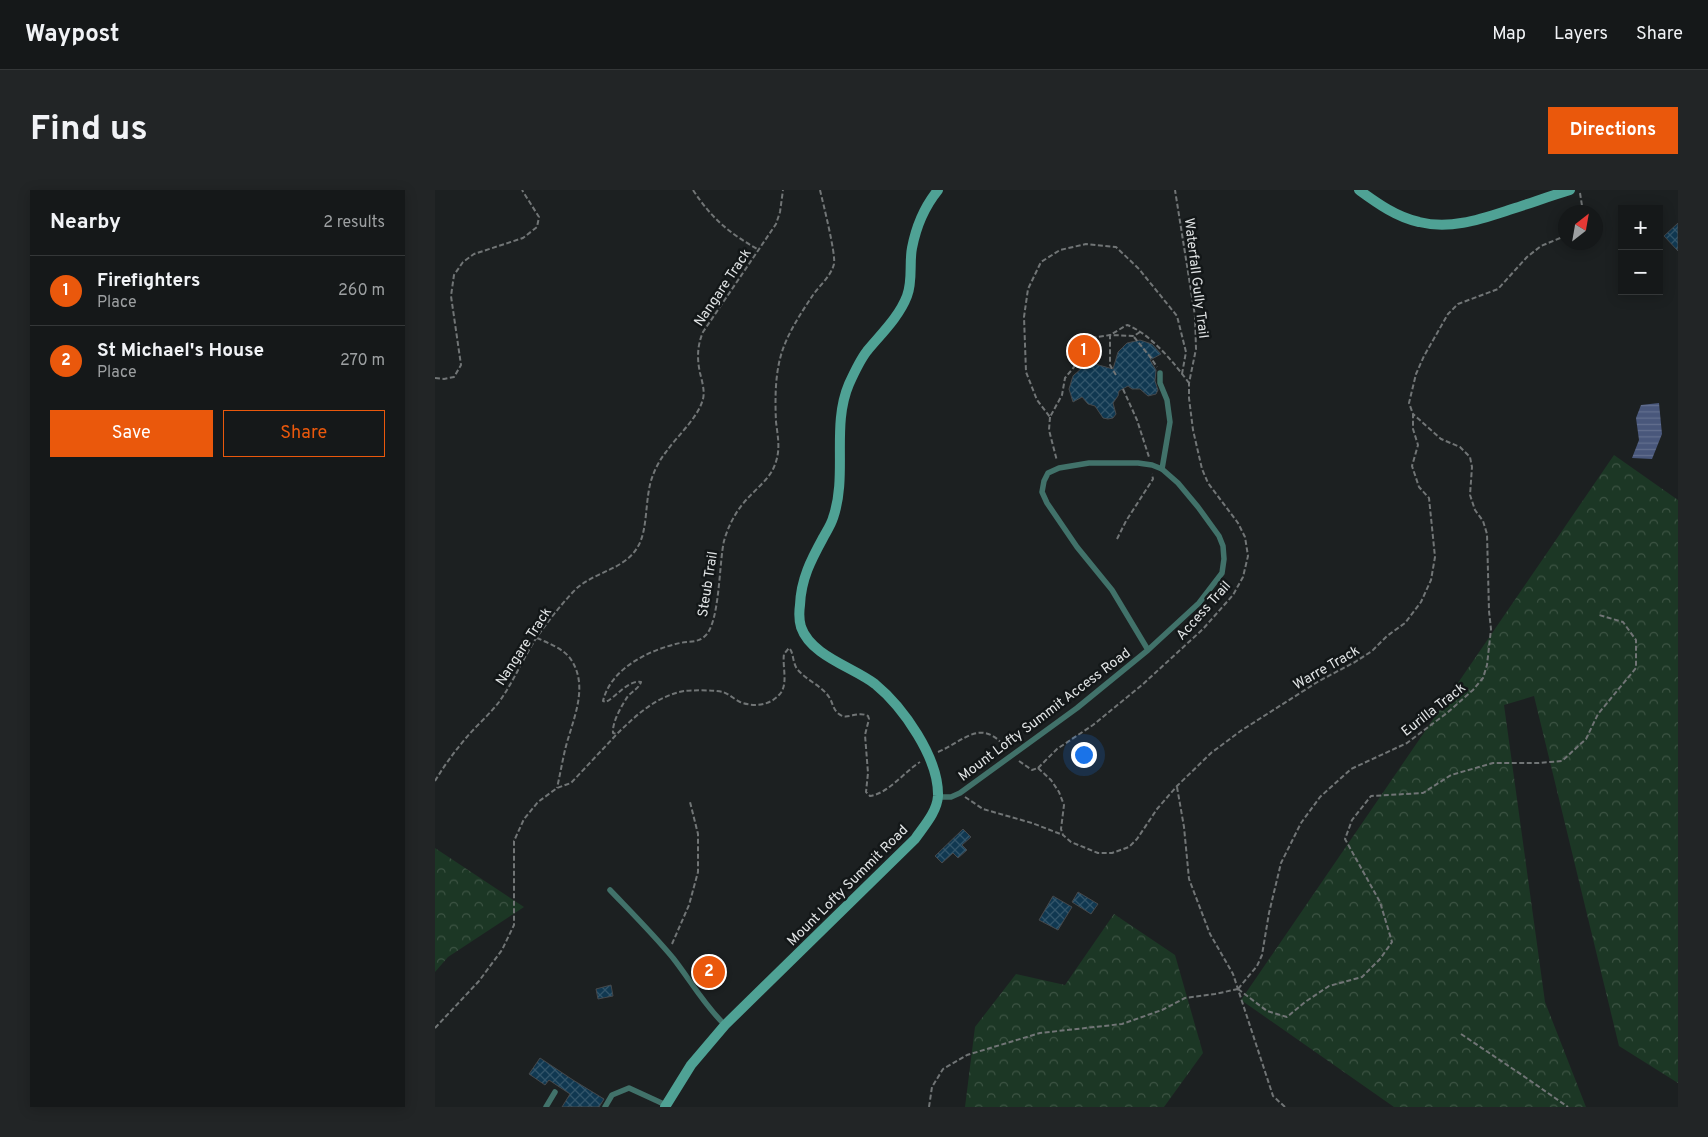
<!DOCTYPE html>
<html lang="en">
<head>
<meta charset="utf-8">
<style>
  body { margin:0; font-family:Overpass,sans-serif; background:#222526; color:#f1f3f6 }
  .controls { position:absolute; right:15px; top:15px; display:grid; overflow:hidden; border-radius:0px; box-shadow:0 2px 12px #0003 }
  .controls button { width:45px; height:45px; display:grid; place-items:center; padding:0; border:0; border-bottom:1px solid #343738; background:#151819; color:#f1f3f6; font:25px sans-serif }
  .compass { position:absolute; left:1123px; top:15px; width:45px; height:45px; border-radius:50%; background:#151819; box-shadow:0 2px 12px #0003; rotate:31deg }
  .you { position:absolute; left:648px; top:564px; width:18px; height:18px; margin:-12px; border:4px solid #fff; border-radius:50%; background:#1a73e8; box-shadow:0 0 0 8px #1a73e833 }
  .badge { display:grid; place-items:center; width:32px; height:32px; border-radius:50%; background:#ea580c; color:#fff; font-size:16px; font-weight:700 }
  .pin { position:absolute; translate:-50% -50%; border:2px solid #fff; box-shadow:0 1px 5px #0006 }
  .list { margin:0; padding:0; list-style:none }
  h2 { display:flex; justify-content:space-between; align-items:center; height:65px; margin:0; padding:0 20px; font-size:21px }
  h2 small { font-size:16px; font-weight:400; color:#9da0a2 }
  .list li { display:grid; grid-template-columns:32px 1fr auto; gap:15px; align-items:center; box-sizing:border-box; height:70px; padding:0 20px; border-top:1px solid #343738 }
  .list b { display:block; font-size:19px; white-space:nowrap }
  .list p { margin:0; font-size:16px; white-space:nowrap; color:#9da0a2 }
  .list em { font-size:16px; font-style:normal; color:#9da0a2 }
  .actions { display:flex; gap:10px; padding:15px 20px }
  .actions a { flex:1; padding:11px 0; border:1px solid #ea580c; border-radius:0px; text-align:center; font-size:18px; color:#ea580c }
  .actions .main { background:#ea580c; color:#fff }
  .map { position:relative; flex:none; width:1243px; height:917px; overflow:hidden; border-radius:0px }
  header { display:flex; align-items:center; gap:30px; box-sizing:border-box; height:70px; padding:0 25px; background:#151819; border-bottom:1px solid #343738 }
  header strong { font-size:24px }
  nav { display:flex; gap:28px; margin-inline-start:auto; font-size:18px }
  .intro { display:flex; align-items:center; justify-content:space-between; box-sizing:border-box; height:120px; padding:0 30px }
  h1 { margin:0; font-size:35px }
  .button { padding:12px 22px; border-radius:0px; background:#ea580c; color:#fff; font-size:18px; font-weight:700 }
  main { display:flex; gap:30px; padding:0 30px }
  aside { flex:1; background:#151819; border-radius:0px; box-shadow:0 2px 12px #0003 }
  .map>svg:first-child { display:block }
  .forest { fill:url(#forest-crowns) }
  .water { fill:url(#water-rules) }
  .building { fill:url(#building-cross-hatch); stroke:#45484b }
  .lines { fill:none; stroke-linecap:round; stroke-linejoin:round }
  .path { stroke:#717576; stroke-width:2; stroke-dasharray:5 2.5; stroke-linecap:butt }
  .lane { stroke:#41726a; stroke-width:5.5 }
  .secondary { stroke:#4fa295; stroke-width:10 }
  .labels { text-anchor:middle; stroke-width:5; stroke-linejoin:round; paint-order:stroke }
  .street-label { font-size:14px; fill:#e1e4e5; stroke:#131718 }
</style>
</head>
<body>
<header>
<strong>Waypost</strong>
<nav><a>Map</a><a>Layers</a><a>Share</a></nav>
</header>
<div class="intro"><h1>Find us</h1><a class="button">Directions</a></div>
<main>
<aside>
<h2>Nearby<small>2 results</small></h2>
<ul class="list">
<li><span class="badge">1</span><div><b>Firefighters</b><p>Place</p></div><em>260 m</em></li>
<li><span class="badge">2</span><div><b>St Michael's House</b><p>Place</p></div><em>270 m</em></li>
</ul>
<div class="actions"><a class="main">Save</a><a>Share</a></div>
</aside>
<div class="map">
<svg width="1243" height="917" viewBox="0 0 1243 917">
  <defs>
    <pattern id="forest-crowns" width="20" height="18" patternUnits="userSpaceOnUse" patternTransform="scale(1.25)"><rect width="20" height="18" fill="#1c3725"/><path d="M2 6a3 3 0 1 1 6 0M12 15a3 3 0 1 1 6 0" fill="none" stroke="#3d5444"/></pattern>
    <pattern id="water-rules" width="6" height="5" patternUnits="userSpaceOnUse" patternTransform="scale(1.25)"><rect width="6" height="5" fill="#49577b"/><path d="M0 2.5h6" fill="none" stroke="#636f8e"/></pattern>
    <pattern id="building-cross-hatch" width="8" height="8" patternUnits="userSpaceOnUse" patternTransform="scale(1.25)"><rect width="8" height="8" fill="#103851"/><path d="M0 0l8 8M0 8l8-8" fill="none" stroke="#32556a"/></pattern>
  </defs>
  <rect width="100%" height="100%" fill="#1c2021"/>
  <g class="forest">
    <polygon points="1179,265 1243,310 1243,893 1184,856 1099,506 1069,515 1110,812 1151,917 959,917 806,810"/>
    <polygon points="0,658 89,717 13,767 0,782"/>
    <polygon points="679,724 740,765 768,863 729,917 530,917 540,837 581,784 630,795"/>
  </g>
  <polygon class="water" points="1224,213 1227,244 1217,269 1197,268 1204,250 1201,228 1206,215"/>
  <g class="building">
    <polygon points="1243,33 1243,61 1229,46"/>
    <polygon points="705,150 717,154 726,164 715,170 721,180 720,191 723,200 721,204 713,206 705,199 697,199 693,196 684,201 683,206 678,213 681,224 678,228 673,229 668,228 660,216 653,214 647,207 638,212 634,199 638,186 648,177 660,174 678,179 683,162 692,153"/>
    <polygon points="528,639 536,647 527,655 532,660 523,668 518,663 507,673 500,666"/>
    <polygon points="643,702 663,714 656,724 637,712"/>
    <polygon points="618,706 637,717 623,740 604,730"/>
    <polygon points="176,795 178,806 163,809 161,799"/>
    <polygon points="105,868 138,890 169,909 164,917 127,917 135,904 114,890 110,895 94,884"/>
  </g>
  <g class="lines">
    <g class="path">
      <path d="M258,0C277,29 294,43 324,60"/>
      <path d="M385,0C388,13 401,64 399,74C396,86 385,95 378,105C366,123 352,144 346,165C340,186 340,210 341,232C343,248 346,261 339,277C334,289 322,298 313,308C302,319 293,336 289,351C284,372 285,433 270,446C263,453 254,451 245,453C214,460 176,478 168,511L171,512C182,506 193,490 206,492C204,498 198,501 193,506C187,515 177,532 178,543L182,544C201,525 222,506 249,501C258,500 280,500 288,502C294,504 299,509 305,512C318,517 334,516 344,505C354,495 347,477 349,464L354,458C359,463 357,471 362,479C371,490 387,496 394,507C398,513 398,520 404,524C412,531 422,520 433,526L434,529L430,545L433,583L431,602L435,606C454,603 469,582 485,572"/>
      <polyline points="1145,3 1148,22"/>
      <polyline points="705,142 699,146 675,145 657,148 647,155 639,177 630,188 627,205 615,227 602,210 591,182 589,127 593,99 606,72 625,60 651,54 681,57 704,79 742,126 751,162 747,184"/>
      <polyline points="699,147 716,168 722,177"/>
      <path d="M681,185L675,175V145L692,135C715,143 740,174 754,193"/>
      <polyline points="0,188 9,189 19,187 26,175 16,106 19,85 28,72 39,64 88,48 102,37 104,27 87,0"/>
      <polyline points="688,199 702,230 714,267"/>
      <polyline points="615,227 614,240 622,271"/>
      <polyline points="682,349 691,331 718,289 717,284"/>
      <path d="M102,448C113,453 130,459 137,471C154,499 137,531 130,560C127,573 125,585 122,598"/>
      <path d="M503,562C531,550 546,527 572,559"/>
      <polyline points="584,571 597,580 603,578"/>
      <polyline points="603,578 616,590 624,602 629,615 626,639 628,645 636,652 663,663 677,663 694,657 702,649 722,619 742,596 776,563 807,540 884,491 920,472 937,461 952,446 970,433 986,412 996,390 1000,367 994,308 984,297 977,276 983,255 978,239 978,224 974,213 981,184 989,166 1013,124 1023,114 1063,99 1092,67 1106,56 1130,46"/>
      <polyline points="603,578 622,559 658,535 707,495 768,439 798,405 808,387 813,366 810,347 803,333 773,293 767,279 758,240 754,208 754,193 761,159 760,126 740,0"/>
      <path d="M0,591C9,576 19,562 31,548C41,536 54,525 64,512C79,491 88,468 102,447C113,431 125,416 138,402C156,382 188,381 202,358C214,340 209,307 218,285C221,277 226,268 231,262C242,246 263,228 268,209C270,201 267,191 265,183C262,169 262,156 268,142L341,34L345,22L348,0"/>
      <polyline points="742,597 749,637 754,689 775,744 798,784 838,906 850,917"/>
      <polyline points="530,607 548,619 597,633 628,645"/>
      <polyline points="237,754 254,715 263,682 263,644 255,612"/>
      <polyline points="803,799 832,821 852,827 870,812 894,796 927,787 945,769 957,752 945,712 910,649 917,630 936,606 988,603 1016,585 1058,573 1103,573 1127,571 1151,549 1163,524 1201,478 1201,450 1188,432 1164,425"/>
      <polyline points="803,799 822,776 827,765 834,723 846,673 866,633 885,607 916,579 972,553 1012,523 1038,500 1048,488 1052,475 1056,439 1054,421 1052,344 1048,331 1040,320 1035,305 1037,277 1035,267 1025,257 1006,249 978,224"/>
      <polyline points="0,838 44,791 67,760 79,735 79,651 89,629 103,612 122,598 136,593 181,545"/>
      <polyline points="1026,844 1087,885 1133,917"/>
      <polyline points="494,917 497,897 508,879 532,865 605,843 687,834 727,820 750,808 780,804 803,799"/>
    </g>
    <g class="lane">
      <polyline points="725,183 725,193 732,210 735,232 727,279"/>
      <polyline points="503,607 516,607 525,603 642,518 713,460 764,413 787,383 789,369 788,356 784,346 763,317 743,293 727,279 717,275 703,273 654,273 624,278 613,283 609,291 607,302 612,313 642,357 677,400 713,460"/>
      <path d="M175,700C196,722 218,744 238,768C256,791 269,815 290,835"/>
      <polyline points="111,917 120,902"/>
      <polyline points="170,917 177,905 194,898 231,915"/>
    </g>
    <g class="secondary">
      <path d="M924,0C942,13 961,27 984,32C1016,40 1046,29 1077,19C1096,13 1115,6 1135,0"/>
      <path d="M230,917L256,875L290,835L480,649C489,636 502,622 503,606C504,568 468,517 440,494C418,477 376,466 366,437C364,430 364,422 365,415C366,389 376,370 388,348C391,342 396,335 398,328C413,285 396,236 414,194C419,183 425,170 432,161C446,144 464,127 472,106C478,91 474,73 477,58C481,37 490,16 503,0"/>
    </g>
  </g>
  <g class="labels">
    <g class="street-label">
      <text transform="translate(762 88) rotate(83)" y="5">Waterfall Gully Trail</text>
      <text transform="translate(287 97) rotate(-56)" y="5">Nangare Track</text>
      <text transform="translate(272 394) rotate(-81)" y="5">Steub Trail</text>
      <text transform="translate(768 420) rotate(-48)" y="5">Access Trail</text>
      <text transform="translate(88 456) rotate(-57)" y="5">Nangare Track</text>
      <text transform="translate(891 477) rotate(-30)" y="5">Warre Track</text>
      <text transform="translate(998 519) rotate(-38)" y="5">Eurilla Track</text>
      <text transform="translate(609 524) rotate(-37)" y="5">Mount Lofty Summit Access Road</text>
      <text transform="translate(412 695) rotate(-45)" y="5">Mount Lofty Summit Road</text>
    </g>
  </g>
</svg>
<div class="controls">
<button>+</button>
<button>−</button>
</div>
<svg class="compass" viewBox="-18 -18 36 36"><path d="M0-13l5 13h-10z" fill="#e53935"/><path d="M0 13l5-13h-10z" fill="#9da0a2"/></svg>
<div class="you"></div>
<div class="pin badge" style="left:649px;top:161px">1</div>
<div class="pin badge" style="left:274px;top:782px">2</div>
</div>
</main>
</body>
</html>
